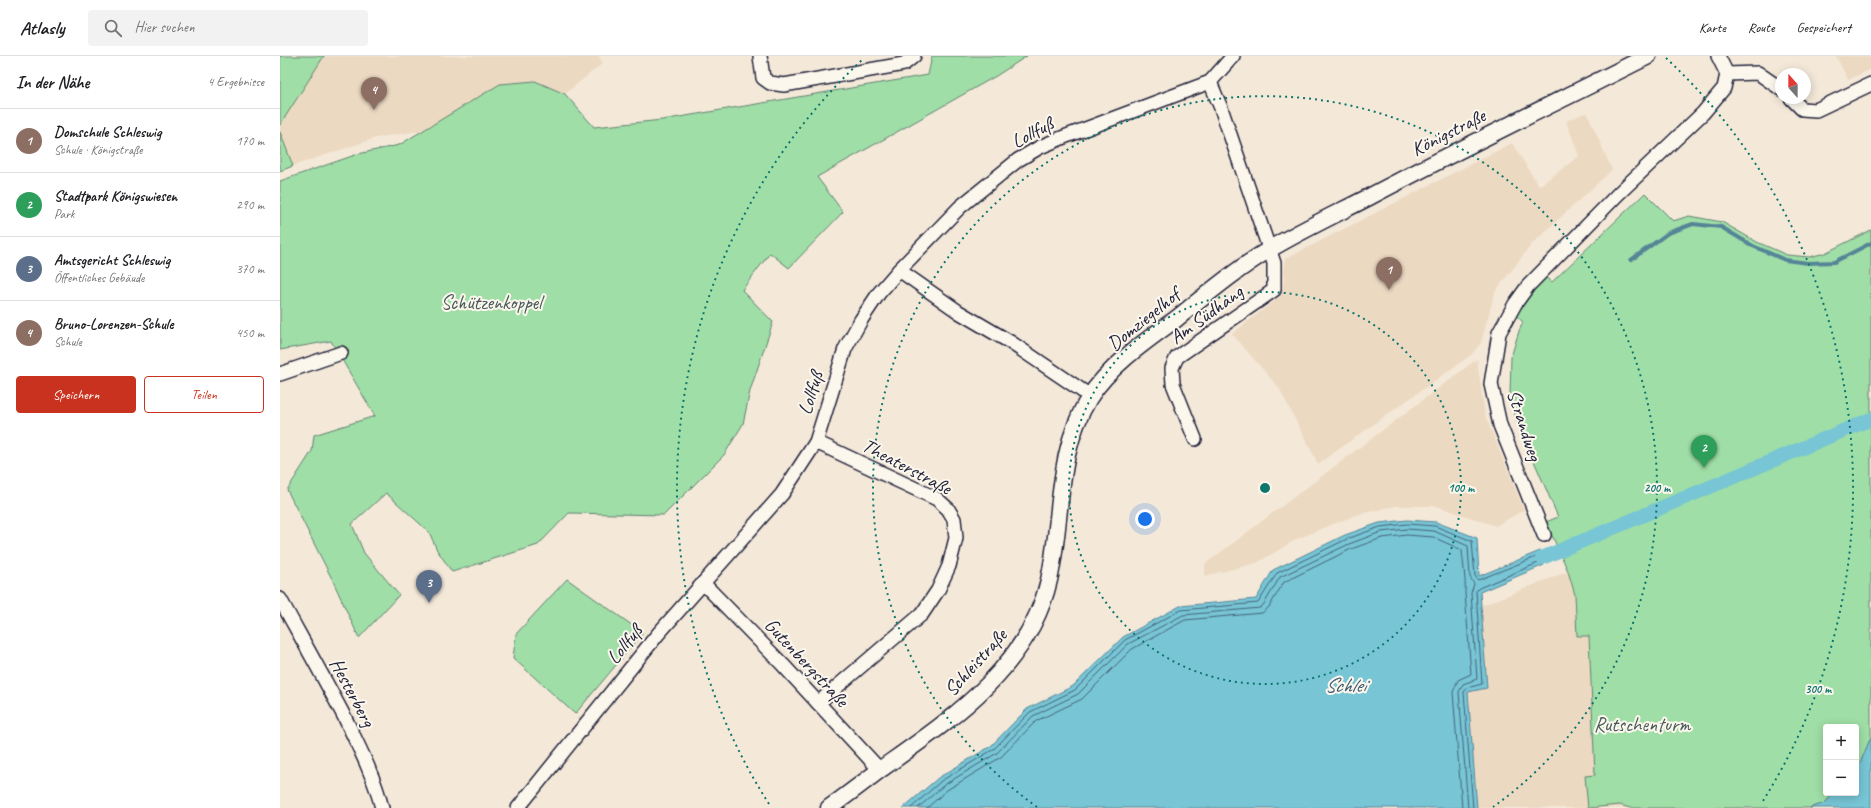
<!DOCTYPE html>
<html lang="de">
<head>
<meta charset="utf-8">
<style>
  body { margin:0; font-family:Caveat,sans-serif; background:#f2f2f2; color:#202124 }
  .controls { position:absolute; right:12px; bottom:12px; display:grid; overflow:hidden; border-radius:4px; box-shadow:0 2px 10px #0003 }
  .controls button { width:36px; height:36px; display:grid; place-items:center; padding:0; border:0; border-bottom:1px solid #e0e0e0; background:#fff; color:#202124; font:20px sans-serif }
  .compass { position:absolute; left:1495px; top:12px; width:36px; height:36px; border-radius:50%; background:#fff; box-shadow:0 2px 10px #0003; rotate:339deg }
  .you { position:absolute; left:865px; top:463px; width:14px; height:14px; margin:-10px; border:3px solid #fff; border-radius:50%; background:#1a73e8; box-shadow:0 0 0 6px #1a73e833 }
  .badge { display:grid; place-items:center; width:26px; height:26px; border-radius:50%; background:#c8321e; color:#fff; font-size:13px; font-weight:700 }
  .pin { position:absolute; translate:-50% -33px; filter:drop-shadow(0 1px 2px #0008) }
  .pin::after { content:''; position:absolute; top:21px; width:14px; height:12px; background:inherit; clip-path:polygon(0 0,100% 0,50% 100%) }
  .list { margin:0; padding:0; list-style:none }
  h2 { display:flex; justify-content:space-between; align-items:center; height:52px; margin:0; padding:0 16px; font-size:17px }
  h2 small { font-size:13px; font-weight:400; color:#757577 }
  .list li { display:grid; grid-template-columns:26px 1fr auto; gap:12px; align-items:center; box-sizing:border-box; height:64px; padding:0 16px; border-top:1px solid #e0e0e0 }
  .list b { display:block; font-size:15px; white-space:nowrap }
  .list p { margin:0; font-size:13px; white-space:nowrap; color:#757577 }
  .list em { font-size:13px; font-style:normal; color:#757577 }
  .actions { display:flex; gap:8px; padding:12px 16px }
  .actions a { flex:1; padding:9px 0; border:1px solid #c8321e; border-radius:4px; text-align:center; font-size:14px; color:#c8321e }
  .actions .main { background:#c8321e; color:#fff }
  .icon { flex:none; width:22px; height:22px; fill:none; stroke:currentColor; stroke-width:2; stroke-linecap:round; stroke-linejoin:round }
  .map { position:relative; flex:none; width:1591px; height:752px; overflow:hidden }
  header { display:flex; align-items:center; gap:24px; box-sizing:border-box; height:56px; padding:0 20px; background:#fff; border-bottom:1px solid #e0e0e0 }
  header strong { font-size:19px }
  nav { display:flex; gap:22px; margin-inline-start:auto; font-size:14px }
  .search { width:280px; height:36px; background:#f2f2f2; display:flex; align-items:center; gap:10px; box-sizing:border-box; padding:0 14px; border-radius:4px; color:#757577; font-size:15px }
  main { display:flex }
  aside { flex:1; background:#fff }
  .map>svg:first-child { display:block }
  .built { fill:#ecd9c2 }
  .green { fill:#9fdea6; stroke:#608070 }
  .water { fill:#77c5d5; stroke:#558497 }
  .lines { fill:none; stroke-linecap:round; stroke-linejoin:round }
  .shore { stroke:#446379; stroke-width:1 }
  .stream { stroke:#558497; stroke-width:4 }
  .canal { stroke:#77c5d5; stroke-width:14 }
  .minor-casing { stroke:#22223b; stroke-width:16 }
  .tertiary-casing { stroke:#22223b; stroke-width:19 }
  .minor { stroke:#fbf7ec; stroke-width:13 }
  .tertiary { stroke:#fbf7ec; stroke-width:16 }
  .ring { fill:none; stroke:#0f766e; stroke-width:2; stroke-dasharray:2 4 }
  .labels { text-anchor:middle; stroke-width:4; stroke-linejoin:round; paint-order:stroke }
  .street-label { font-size:20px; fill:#22223b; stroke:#fbf7ec }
  .park-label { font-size:20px; fill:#485a5b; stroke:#fbf7ec }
  .water-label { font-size:21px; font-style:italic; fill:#405b71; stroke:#fbf7ec }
  .centre { fill:#0f766e; stroke:#fbf7ec; stroke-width:2 }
  .ring-label { font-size:12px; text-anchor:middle; font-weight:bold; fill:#0f766e; stroke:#fbf7ec; stroke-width:4; stroke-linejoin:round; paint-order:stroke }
</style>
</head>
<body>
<header>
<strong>Atlasly</strong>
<div class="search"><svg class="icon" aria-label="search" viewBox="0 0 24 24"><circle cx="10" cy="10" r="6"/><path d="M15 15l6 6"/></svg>Hier suchen</div>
<nav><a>Karte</a><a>Route</a><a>Gespeichert</a></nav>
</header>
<main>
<aside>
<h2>In der Nähe<small>4 Ergebnisse</small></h2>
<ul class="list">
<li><span class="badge" style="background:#8d6e63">1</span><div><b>Domschule Schleswig</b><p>Schule · Königstraße</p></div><em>170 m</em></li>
<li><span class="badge" style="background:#2e9e5b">2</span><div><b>Stadtpark Königswiesen</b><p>Park</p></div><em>290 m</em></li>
<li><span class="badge" style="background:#5c6f8a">3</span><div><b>Amtsgericht Schleswig</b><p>Öffentliches Gebäude</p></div><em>370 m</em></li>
<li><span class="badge" style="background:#8d6e63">4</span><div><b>Bruno-Lorenzen-Schule</b><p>Schule</p></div><em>450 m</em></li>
</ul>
<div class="actions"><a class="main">Speichern</a><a>Teilen</a></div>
</aside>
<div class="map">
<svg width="1591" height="752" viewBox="0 0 1591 752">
  <rect width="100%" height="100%" fill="#f4e9d9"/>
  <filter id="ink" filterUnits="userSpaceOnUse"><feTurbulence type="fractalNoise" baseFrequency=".025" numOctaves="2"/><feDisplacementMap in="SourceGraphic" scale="8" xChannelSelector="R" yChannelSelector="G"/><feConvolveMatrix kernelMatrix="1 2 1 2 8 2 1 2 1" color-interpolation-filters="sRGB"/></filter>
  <g filter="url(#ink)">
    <g class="built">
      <polygon points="44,0 319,0 323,7 285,38 255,25 220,28 144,74 96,82 13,110 0,76 0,69"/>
      <polygon points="1556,0 1591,0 1591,13 1568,24"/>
      <polygon points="1307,56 1332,114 1252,188 1215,236 1201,287 1191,299 1038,408 999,332 952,278 1000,240 1003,231 1005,203 1232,87 1259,130 1299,100 1286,65"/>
      <polygon points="1197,303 1205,359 1244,454 1216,470 1156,450 1116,450 1076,459 1017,483 977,507 925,520 925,508"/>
      <polygon points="1288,515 1295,539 1297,580 1309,579 1315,719 1305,720 1308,752 1341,749 1350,752 1197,752 1188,636 1206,632 1201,550"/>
    </g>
    <g class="green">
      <polygon points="0,0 44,0 0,69"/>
      <polygon points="652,0 747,0 716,20 537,121 563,156 509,212 490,197 462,234 493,266 470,335 463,368 444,399 384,459 289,457 258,489 172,516 157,494 149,476 106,437 72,468 84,497 119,539 79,582 52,523 7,434 32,395 34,379 95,360 51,285 0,294 0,125 78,98 119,89 220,28 255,25 285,38 314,71 382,64 648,19"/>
      <polygon points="0,76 13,110 0,115"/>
      <polygon points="1365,137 1393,165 1409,160 1442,166 1477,186 1507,199 1529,201 1545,197 1591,174 1591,681 1581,705 1576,711 1576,671 1546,671 1546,737 1554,737 1545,747 1530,752 1350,752 1340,749 1308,752 1305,720 1315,719 1309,580 1297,580 1295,539 1288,515 1266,466 1278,461 1236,363 1230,338 1231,301 1239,275 1243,266 1233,257 1263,218 1272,226"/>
      <polygon points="287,523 363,577 295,658 233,602 236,578"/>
    </g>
    <g class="water">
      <polygon points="1127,464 1156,466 1197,482 1199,520 1260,495 1264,509 1200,536 1207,632 1188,636 1197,752 623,752 658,722 711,690 747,653 793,630 843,581 900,550 976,543 993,514 1065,479 1099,467"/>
      <polygon points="1591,681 1591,752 1530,752 1545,747 1554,737 1576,737 1576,711 1581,705"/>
    </g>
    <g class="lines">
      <g class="shore">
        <polyline points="631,752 661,725 714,693 750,656 795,634 845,584 901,554 978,547 997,517 1067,483 1100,471 1127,468 1155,470 1192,485 1195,520 1198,524 1256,501 1259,505 1258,507 1199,532 1196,535 1202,628 1187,632 1184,636 1193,752"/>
        <polyline points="638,752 664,729 717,697 753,660 798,638 848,588 903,559 980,552 984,548 1000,521 1069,488 1101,476 1127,473 1154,475 1188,490 1190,521 1194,528 1191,537 1197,623 1183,628 1179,636 1188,752"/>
        <path d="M647,752L667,734L721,701L756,665L802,643L852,593L905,564L982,557L989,551L1004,526L1071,493L1102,482L1127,479L1153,481L1182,494C1183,508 1186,523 1185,537L1191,618L1178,624L1173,636L1182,752"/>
      </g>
      <polyline class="stream" points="1351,204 1388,177 1413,168 1441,171 1473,190 1505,204 1528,207 1554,206 1591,187"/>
      <polyline class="canal" points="1262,502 1591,363"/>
      <g class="minor-casing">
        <g id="minor">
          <polyline points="480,0 483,22 490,27 504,29 624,8 634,0"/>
          <polyline points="1447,18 1478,17 1501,33"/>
          <polyline points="1511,42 1522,53 1536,54 1591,28"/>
          <polyline points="619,214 679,256 730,286 810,340"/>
          <polyline points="0,318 61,297"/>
          <polyline points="915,383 893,328 892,312 897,301 994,234 994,207 941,52 930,26"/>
          <polyline points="536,386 657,443 668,453 674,463 676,482 669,510 658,534 642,558 538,647"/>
          <polyline points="1264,479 1220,369 1211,328 1219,277 1235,248 1248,230 1339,137 1423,57 1444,32 1447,18 1438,0"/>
          <polyline points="423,527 503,609 600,714"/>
          <path d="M0,543C22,583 44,622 65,662C79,691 94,720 102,752"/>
          <polyline points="238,752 378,578 502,438 536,386 565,293 581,264 599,237 619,214 680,151 738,104 760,91 784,81 930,26 953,0"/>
        </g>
      </g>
      <g class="tertiary-casing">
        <path id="tertiary" d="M549,752C567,739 584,726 601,713C670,664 749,612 769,524C783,463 775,398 809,342C828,311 867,284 896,263C926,239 957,213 990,193C1022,174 1056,158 1089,141C1181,92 1275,47 1368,0"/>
      </g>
      <use href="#minor" class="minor"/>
      <use href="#tertiary" class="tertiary"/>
    </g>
  </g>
  <g class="ring">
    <circle cx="985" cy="432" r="196"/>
    <path d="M757 751A392 392 0 1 1 1213 751"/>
    <path d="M489 748A588 588 0 0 1 584 2M1386 2A588 588 0 0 1 1481 748"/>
  </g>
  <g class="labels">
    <g class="street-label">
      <text transform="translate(752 76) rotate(-28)" y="7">Lollfuß</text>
      <text transform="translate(1168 76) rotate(-27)" y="7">Königstraße</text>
      <text transform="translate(926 258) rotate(-36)" y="7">Am Südhang</text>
      <text transform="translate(863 263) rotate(-39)" y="7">Domziegelhof</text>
      <text transform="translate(530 337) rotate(-73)" y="7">Lollfuß</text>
      <text transform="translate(1245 369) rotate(72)" y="7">Strandweg</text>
      <text transform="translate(627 410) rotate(28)" y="7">Theaterstraße</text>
      <text transform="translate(344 588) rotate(-51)" y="7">Lollfuß</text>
      <text transform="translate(527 606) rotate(47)" y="7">Gutenbergstraße</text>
      <text transform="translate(695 606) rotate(-48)" y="7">Schleistraße</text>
      <text transform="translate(73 636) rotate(62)" y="7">Hesterberg</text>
    </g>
    <g class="park-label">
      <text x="211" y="253">Schützenkoppel</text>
      <text x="1362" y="675">Rutschenturm</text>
    </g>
    <g class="water-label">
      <text x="1065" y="636">Schlei</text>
    </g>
  </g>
  <circle cx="985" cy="432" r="6" class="centre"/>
  <g class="ring-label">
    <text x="1181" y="436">100 m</text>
    <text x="1377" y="436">200 m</text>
    <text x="1538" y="637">300 m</text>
  </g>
</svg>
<div class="controls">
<button>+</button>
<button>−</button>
</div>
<svg class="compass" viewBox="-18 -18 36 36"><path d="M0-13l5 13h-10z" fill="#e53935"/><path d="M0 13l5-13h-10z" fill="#757577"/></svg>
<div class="you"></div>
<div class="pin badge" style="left:1109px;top:234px;background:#8d6e63">1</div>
<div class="pin badge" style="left:1424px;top:412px;background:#2e9e5b">2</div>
<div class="pin badge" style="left:149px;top:547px;background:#5c6f8a">3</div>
<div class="pin badge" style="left:94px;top:54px;background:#8d6e63">4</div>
</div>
</main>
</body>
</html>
